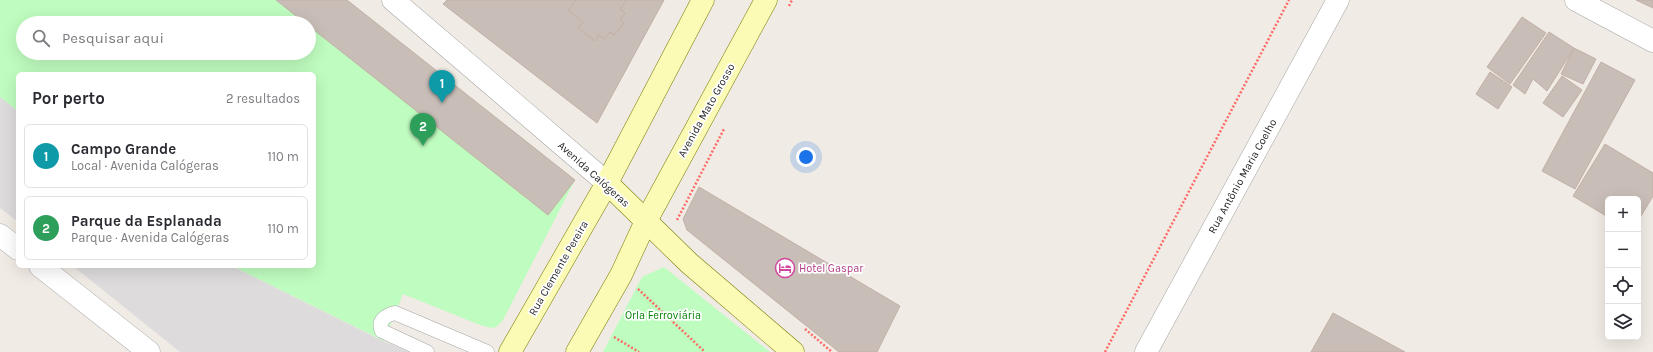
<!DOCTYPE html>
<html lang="pt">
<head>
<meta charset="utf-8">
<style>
  body { margin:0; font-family:Karla,sans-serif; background:#f7f7f7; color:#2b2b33 }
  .controls { position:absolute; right:12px; bottom:12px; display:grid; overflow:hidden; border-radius:6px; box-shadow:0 4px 16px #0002 }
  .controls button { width:36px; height:36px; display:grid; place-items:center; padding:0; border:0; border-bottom:1px solid #e1e1e2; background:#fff; color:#2b2b33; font:20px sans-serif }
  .you { position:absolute; left:806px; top:157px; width:14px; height:14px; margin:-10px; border:3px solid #fff; border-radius:50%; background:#1a73e8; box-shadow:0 0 0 6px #1a73e833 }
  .badge { display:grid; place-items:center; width:26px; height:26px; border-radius:50%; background:#ea580c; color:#fff; font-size:13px; font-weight:700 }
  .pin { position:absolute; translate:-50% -33px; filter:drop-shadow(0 1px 2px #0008) }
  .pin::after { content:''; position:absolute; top:21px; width:14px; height:12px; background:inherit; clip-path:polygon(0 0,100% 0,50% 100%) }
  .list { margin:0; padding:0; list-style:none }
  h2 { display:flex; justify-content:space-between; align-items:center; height:52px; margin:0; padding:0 16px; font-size:17px }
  h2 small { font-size:13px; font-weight:400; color:#7c7c81 }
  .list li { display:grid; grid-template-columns:26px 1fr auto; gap:12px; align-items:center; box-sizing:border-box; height:64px; margin:0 8px 8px; padding:0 8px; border:1px solid #e1e1e2; border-radius:6px }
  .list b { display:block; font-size:15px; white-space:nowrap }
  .list p { margin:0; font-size:13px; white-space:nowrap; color:#7c7c81 }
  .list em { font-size:13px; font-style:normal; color:#7c7c81 }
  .icon { flex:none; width:22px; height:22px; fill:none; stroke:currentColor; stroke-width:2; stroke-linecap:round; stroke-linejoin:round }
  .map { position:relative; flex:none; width:1653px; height:352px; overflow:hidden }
  .search { position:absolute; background:#fff; box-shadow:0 4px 16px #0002; left:16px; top:16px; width:300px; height:44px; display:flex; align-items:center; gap:10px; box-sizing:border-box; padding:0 14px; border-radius:22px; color:#7c7c81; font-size:15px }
  .panel { position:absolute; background:#fff; box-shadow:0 4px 16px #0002; left:16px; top:72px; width:300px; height:196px; border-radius:6px }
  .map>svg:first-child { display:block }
  .residential { fill:#dddbdc }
  .park { fill:#bffcbf; fill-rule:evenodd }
  .building { fill:#c8bdb7; stroke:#c2b0a6 }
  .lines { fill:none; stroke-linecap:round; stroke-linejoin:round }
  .service-casing { stroke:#a6a6a6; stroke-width:15 }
  .minor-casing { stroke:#a6a6a6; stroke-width:23 }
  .tertiary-casing { stroke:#a6a6a6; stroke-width:23 }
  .secondary-casing { stroke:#777b00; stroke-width:23 }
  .path { stroke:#ff6a66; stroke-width:2.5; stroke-dasharray:2 2; stroke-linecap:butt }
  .service { stroke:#fff; stroke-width:14 }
  .minor { stroke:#fff; stroke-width:22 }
  .tertiary { stroke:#fff; stroke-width:22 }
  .secondary { stroke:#fcfbb6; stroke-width:22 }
  .labels { text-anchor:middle; stroke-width:3.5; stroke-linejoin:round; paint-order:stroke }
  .street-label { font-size:11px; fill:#1f1f1f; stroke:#fff }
  .hotel-label { font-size:11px; fill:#b23c85; stroke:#fff; text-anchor:start }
  .park-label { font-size:11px; fill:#068307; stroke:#fff }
</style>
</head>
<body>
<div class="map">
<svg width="1653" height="352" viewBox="0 0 1653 352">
  <rect width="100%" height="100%" fill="#f0ebe4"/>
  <g class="residential">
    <polygon points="0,97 18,111 18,222 0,208"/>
    <polygon points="73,266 232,266 383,341 409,352 180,352"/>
  </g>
  <g class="park">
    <path d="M0,0H347L575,180L503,320C495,331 492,328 480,325L403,294L384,341L232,266H314V74H18V111L0,97ZM23,23H309V53H23Z"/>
    <polygon points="664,267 770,352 603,352 642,277"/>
  </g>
  <g class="building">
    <polygon points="276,0 347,0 575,180 548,215 309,26 309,23 305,23"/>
    <polygon points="447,0 664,0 597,123 443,4"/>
    <polygon points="576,0 627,0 620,9 625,13 620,20 624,23 614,35 610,32 604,39 599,35 595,41 578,28 583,22 568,10"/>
    <polygon points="1636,0 1653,0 1653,8"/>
    <polygon points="1522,17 1546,33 1510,84 1487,67"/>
    <polygon points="1549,32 1574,48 1547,91 1533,79 1525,94 1513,85"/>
    <polygon points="1574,48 1596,59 1583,84 1561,74"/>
    <polygon points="1601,62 1635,80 1575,189 1542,171"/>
    <polygon points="1490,72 1512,87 1498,109 1476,94"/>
    <polygon points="1562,76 1582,90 1563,117 1543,103"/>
    <polygon points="1605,144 1653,173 1653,196 1638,221 1638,199 1608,199 1608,217 1573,196"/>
    <polygon points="699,187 900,306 877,352 839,352 687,230 683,219"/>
    <polygon points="1333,313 1405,352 1311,352"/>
  </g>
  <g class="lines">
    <g class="service-casing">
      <path id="service" d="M427,352L382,331C377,321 386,315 395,313L487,352"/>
    </g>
    <g class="minor-casing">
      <g id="minor">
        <polyline points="393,0 607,183"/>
        <polyline points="0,235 18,249"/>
        <polyline points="40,266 149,352"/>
      </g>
    </g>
    <g class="tertiary-casing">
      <g id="tertiary">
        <polyline points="1576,0 1653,41"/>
        <polyline points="1146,352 1338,0"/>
      </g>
    </g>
    <g class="secondary-casing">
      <g id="secondary">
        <polyline points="607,183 689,263 793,352"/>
        <polyline points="510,352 607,183 703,0"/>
        <polyline points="577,352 621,275 646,221 766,0"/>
      </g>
    </g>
    <g class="path">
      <polyline points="789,6 792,0"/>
      <polyline points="677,220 724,129"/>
      <polyline points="638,289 705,352"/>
      <polyline points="805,329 832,352"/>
      <polyline points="614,337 639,352"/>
      <polyline points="1105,352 1289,0"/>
    </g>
    <use href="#service" class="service"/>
    <use href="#minor" class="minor"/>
    <use href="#tertiary" class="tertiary"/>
    <use href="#secondary" class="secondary"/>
  </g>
  <defs>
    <g id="hotel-ring" transform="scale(1)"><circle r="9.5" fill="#fff" stroke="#d1479c" stroke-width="1.5"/><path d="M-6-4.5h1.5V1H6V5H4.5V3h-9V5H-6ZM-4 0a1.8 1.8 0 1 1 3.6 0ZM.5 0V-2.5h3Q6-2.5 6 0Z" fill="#d1479c"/></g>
  </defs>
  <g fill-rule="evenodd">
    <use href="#hotel-ring" x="785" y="268"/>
  </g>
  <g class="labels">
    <g class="street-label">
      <text transform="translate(706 110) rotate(-61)" y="4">Avenida Mato Grosso</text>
      <text transform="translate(594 174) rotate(42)" y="4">Avenida Calógeras</text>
      <text transform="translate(1242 176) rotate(-61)" y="4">Rua Antônio Maria Coelho</text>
      <text transform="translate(558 268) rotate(-60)" y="4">Rua Clemente Pereira</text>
    </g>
    <g class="hotel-label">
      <text x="799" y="272">Hotel Gaspar</text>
    </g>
    <g class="park-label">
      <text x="663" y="319">Orla Ferroviária</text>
    </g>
  </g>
</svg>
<div class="controls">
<button>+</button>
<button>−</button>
<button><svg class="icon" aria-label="locate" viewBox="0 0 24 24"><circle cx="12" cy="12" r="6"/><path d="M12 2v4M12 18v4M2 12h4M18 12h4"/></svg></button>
<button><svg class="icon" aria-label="layers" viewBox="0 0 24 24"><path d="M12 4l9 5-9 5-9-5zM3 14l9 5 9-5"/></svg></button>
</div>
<div class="you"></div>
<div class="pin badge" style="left:442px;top:103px;background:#0f9aa8">1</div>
<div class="pin badge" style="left:423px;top:146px;background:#2e9e5b">2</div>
<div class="search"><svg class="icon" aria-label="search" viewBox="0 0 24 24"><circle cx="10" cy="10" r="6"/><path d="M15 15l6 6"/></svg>Pesquisar aqui</div>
<section class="panel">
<h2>Por perto<small>2 resultados</small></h2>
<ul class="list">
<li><span class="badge" style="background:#0f9aa8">1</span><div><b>Campo Grande</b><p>Local · Avenida Calógeras</p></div><em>110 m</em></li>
<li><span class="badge" style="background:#2e9e5b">2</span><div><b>Parque da Esplanada</b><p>Parque · Avenida Calógeras</p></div><em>110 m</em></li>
</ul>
</section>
</div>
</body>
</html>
